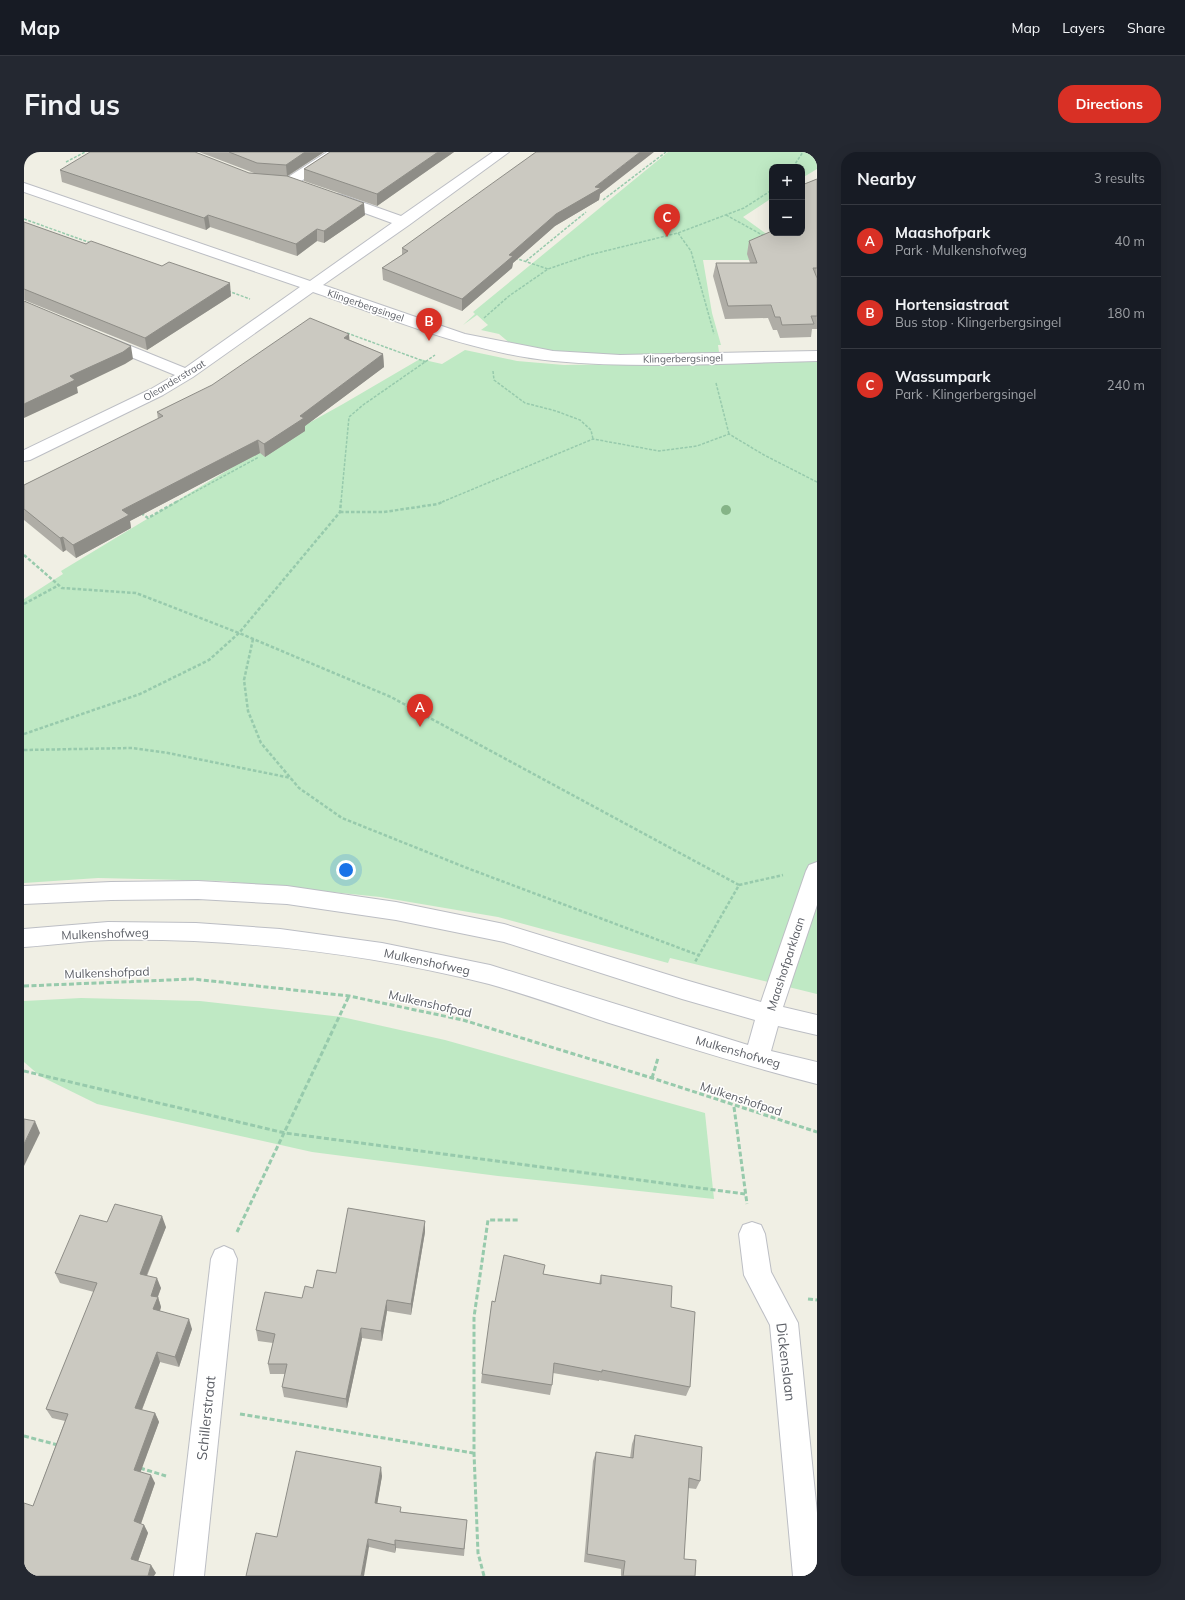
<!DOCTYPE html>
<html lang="en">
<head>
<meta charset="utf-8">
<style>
  body { margin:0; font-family:Mulish,sans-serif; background:#242831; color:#f1f3f6 }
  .controls { position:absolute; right:12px; top:12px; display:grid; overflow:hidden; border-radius:8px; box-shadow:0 4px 16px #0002 }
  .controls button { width:36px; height:36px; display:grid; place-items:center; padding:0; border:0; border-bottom:1px solid #363941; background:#171b24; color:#f1f3f6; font:20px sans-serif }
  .you { position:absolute; left:322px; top:718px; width:14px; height:14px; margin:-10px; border:3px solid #fff; border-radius:50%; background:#1a73e8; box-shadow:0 0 0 6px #1a73e833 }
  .badge { display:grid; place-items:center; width:26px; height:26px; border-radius:50%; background:#d93025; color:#fff; font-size:13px; font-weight:700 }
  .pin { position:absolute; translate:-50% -33px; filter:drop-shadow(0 1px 2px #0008) }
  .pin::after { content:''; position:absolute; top:21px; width:14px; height:12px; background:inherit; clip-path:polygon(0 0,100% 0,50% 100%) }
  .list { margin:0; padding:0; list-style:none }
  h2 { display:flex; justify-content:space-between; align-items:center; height:52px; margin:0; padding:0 16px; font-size:17px }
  h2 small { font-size:13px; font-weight:400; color:#9ea1a6 }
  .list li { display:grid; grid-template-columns:26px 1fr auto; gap:12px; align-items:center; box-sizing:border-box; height:72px; padding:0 16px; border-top:1px solid #363941 }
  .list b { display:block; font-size:15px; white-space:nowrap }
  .list p { margin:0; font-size:13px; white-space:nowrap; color:#9ea1a6 }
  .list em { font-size:13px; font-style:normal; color:#9ea1a6 }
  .map { position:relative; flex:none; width:793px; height:1424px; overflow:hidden; border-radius:16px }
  header { display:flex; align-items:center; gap:24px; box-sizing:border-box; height:56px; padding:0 20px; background:#171b24; border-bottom:1px solid #363941 }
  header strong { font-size:19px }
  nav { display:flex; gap:22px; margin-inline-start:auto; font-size:14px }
  .intro { display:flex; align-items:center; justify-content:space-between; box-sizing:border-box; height:96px; padding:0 24px }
  h1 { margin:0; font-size:28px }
  .button { padding:10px 18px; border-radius:16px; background:#d93025; color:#fff; font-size:14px; font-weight:700 }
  main { display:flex; gap:24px; padding:0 24px }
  aside { flex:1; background:#171b24; border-radius:16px; box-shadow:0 4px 16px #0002 }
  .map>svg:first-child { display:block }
  .green { fill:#bfe9c4 }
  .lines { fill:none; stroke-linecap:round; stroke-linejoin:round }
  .minor-casing { stroke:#bcbec4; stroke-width:2 }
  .path-far2 { stroke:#97caac; stroke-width:1.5; stroke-dasharray:3 1.5; stroke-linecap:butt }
  .path-far1 { stroke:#97caac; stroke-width:2.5; stroke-dasharray:3.5 2; stroke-linecap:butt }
  .path { stroke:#97caac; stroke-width:3; stroke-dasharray:5 2.5; stroke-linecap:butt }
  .minor { fill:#fff; fill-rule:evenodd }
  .tree { fill:#85b487 }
  .wall { fill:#afada6 }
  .shaded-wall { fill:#8e8d87 }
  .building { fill:#cbc9c1; stroke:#8e8d87 }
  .labels { text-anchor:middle; stroke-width:3; stroke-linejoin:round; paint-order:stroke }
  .far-street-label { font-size:10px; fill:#5c5f66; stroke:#fff }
  .street-label { font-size:12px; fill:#5c5f66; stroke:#fff }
  .near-street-label { font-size:14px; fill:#5c5f66; stroke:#fff }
</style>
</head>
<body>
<header>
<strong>Map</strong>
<nav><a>Map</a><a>Layers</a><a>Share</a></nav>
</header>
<div class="intro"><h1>Find us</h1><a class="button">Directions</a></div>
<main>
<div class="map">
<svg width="793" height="1424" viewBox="0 0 793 1424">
  <rect width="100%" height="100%" fill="#f0efe4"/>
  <g class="green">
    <polygon points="644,0 793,0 793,17 778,26 778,15 748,15 748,46 719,65 774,105 775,108 679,108 688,161 697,193 694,193 696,207 505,207 475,182 457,178 464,173 453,163 439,173 451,162 449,160"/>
    <polygon points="441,198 493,209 540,213 793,209 793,842 646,806 644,811 474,765 356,745 200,729 74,726 0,731 0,447 39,422 37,419 247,292 319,252 396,207 418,212"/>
    <polygon points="57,846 176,849 318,865 421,888 681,961 690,1047 474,1024 288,1000 73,952 16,924 0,910 0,849"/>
  </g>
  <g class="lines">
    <g class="minor-casing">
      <g id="minor">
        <polygon points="303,0 319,0 317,3 271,33 266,34 261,33 259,30 261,27"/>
        <path d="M469,0H485L385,73L299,133L441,182L529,199L596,203L793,199V209C706,211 617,217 530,209C447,201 368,167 289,140L169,225L139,243L6,308L0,309V298L127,237L151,223L75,192L73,189L75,186L81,184L87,186L161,216L276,135L0,40V31L286,129L368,71L308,49L306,46L308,43L313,42L318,43L377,64Z"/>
        <path d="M793,710V753L759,855L793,863V883L754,874L747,899L793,910V932C722,914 652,892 582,870C543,857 504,843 465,832C342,801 212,786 85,788C57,789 28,793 0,795V777L84,770L172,771L256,777L358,791L466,813L724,893L731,868L658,847L480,790L372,768L263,752L174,747L87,748L0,752V734L87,730L174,729L263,734L372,750L480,772L658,827L737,850L782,719L785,713Z"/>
        <polygon points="728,1070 737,1073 741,1082 747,1120 774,1171 793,1361 793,1424 769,1424 746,1173 720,1123 715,1082 719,1073"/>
        <polygon points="200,1094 209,1098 213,1107 180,1424 150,1424 187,1107 191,1098"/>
      </g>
    </g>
    <g class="path-far2">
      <polyline points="42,10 61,0"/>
      <polyline points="769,15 779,0"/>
      <polyline points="579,48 642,0"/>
      <polyline points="702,63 742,85"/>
      <polyline points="0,67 67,91"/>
      <polyline points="654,81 667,99 690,182"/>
      <polyline points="491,106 524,117"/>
      <polyline points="502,109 562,60"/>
      <polyline points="204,139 226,147"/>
      <polyline points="460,166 485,144 524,117 565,103 654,81 720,56 748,38"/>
      <polyline points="323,181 402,210"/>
      <polyline points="469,219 470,228 501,251 532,259 556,268 567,278 569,287"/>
      <polyline points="692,231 705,282"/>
      <polyline points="152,350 235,305"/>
      <polyline points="317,350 325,265 339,253 411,203"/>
      <polyline points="418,350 569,287 635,299 673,294 705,282 740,303 793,330"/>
    </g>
    <g class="path-far1">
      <polyline points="316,360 360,360 414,352 420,349"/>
      <polyline points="117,361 124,366 154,349"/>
      <polyline points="0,403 38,436 112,441 215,481 367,545 715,733 671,810"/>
      <polyline points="0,452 35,433"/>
      <polyline points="229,487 220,528 224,559 237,591 275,636 318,666 443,716 674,803"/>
      <polyline points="0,582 116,542 185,508 215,481 316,360 317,349"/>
      <polyline points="0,598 108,596 144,601 267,626"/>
      <polyline points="715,733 759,723"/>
    </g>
    <g class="path">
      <polyline points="0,834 169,827 325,844 439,868 628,926 793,980"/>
      <polyline points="0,919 261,981 721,1042"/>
      <polyline points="628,926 634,906"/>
      <polyline points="710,955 723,1052"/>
      <polyline points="213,1080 325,844"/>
      <polyline points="784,1147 793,1148"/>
      <polyline points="216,1262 449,1301"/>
      <polyline points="0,1284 34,1293"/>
      <polyline points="116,1316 142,1324"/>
      <polyline points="460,1424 454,1401 450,1301 450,1165 464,1068 495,1068"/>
    </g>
    <use href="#minor" class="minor"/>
  </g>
  <circle class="tree" cx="702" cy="358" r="5"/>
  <g class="wall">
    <polygon points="175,0 300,0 264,24 341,63 300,91 293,89 273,104 186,75 182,78 38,30 36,18 230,21"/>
    <polygon points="306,0 430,0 353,54 280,29 280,17"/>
    <polygon points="793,27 793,177 788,177 787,185 756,186 753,178 749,178 744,166 701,167 689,124 692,111 726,111 723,102 725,89 778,81 778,33"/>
    <polygon points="576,42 575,48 531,74 489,111 488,116 438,159 359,128 358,116 378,103 378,96"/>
    <polygon points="0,70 207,144 123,198 0,148"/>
    <polygon points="326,188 359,202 360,215 281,274 281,279 241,305 236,301 106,369 107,376 52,406 42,398 39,400 0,368 0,333 134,267 133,260"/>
    <polygon points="83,1070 142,1075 123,1124 137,1136 134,1145 137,1155 136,1159 168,1177 155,1215 136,1210 118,1258 131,1261 135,1270 116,1320 131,1331 117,1372 120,1373 124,1381 114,1409 132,1421 9,1354 41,1269 28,1266 22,1257 70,1140 36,1131 31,1121"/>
    <polygon points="401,1080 387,1163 363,1159 358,1189 338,1186 323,1256 260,1245 258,1235 261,1222 246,1222 244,1212 249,1191 234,1189 232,1178 278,1146 289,1136 312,1121"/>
    <polygon points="519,1122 575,1132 577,1123 647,1155 666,1235 662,1244 575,1228 575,1229 529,1221 528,1233 526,1243 457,1231 458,1222 471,1150"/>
    <polygon points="611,1283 676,1329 672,1337 664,1336 660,1407 671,1424 597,1424 597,1417 560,1410 569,1309 572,1300 606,1306 608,1292"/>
    <polygon points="358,1324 353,1351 377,1360 443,1368 440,1404 372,1396 371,1401 345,1395 253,1385"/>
  </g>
  <g class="shaded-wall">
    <polygon points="281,0 300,0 263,24 262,13"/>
    <polygon points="414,0 430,0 353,54 353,42"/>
    <polygon points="616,0 630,0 576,42 575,48 531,74 489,111 488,116 438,159 438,147 485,103 532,62 571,35"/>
    <polygon points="340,51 341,63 300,91 300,79"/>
    <polygon points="184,63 186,75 182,78 180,66"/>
    <polygon points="293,77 293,89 273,104 272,92"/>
    <polygon points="206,131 207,144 123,198 121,186"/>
    <polygon points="325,182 326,195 320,186"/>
    <polygon points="107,194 109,207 101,212 53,235 54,241 0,266 0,252 46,224"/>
    <polygon points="359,202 360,215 281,274 281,279 241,305 240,292 276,264"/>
    <polygon points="234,288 236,301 106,369 107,376 52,406 49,393 98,358"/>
    <polygon points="39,385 42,398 39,400 36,386"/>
    <polygon points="11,969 16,981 0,1014 0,992"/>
    <polygon points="138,1064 142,1075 119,1132 116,1122"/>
    <polygon points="401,1069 401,1080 387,1163 387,1152"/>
    <polygon points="133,1126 137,1136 130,1154 127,1144"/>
    <polygon points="134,1145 137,1155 133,1167 129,1157"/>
    <polygon points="363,1148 363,1159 358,1189 357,1179"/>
    <polygon points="165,1167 168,1177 155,1215 151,1205"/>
    <polygon points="337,1176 338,1186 323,1256 322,1247"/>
    <polygon points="133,1200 136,1210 115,1265 111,1256"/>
    <polygon points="131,1261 135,1270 114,1327 110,1318"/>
    <polygon points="357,1315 358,1324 352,1359 351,1351"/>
    <polygon points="127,1323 131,1331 115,1377 110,1369"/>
    <polygon points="120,1373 124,1381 112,1415 107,1407"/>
    <polygon points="344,1387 345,1395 340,1424 337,1424"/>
    <polygon points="371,1388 372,1396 371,1401"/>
    <polygon points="127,1413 132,1421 130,1424 124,1424"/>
  </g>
  <g class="building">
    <polygon points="66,0 171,0 225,21 263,24 340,51 300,79 293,77 272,92 184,63 180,66 36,18"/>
    <polygon points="205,0 281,0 262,13 233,11"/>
    <polygon points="306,0 414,0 353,42 280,17"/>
    <polygon points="512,0 616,0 571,35 577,36 532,62 485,103 489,104 438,147 358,116 384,99 378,96"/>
    <polygon points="793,27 793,116 789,116 793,126 793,164 787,164 790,172 758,173 756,165 751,165 747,153 704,154 692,111 733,111 725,89 748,79 748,81 778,81 778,66 779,66 778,65 778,33"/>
    <polygon points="0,70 62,92 67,89 138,114 145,110 206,131 121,186 0,137"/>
    <polygon points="0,149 107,194 99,200 46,224 51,228 0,252"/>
    <polygon points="286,166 325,182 320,186 359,202 276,264 280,266 240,292 234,288 98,358 105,363 49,393 39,385 36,386 0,357 0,333 139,264 133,260 188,233"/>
    <polygon points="0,967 11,969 0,992"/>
    <polygon points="91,1052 138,1064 116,1122 133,1126 127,1144 134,1145 129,1157 165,1167 151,1205 133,1200 111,1256 131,1261 110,1318 127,1323 110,1369 120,1373 107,1407 127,1413 124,1424 0,1424 0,1351 9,1354 44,1262 22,1257 73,1131 31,1121 56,1063 83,1070"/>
    <polygon points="324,1056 401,1069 387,1152 363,1148 357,1179 337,1176 322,1247 258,1235 263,1212 244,1212 251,1182 232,1178 241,1140 278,1146 281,1134 289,1136 293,1118 312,1121"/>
    <polygon points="480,1103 521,1113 519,1122 577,1132 577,1123 648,1134 647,1155 671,1160 666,1235 578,1218 578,1220 530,1211 528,1233 458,1222 468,1149 471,1150"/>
    <polygon points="611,1283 678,1295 676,1329 665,1326 660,1407 672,1408 671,1424 599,1424 601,1409 563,1402 572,1300 609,1306"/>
    <polygon points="272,1299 357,1315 351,1351 377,1355 376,1360 443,1368 440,1397 371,1388 371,1393 344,1387 337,1424 222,1424 232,1381 253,1385"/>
  </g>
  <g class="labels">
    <g class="far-street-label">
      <text transform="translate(342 153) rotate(19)" y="4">Klingerbergsingel</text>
      <text transform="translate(659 206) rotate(-1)" y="4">Klingerbergsingel</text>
      <text transform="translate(150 228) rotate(-31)" y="4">Oleanderstraat</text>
    </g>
    <g class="street-label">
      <text transform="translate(81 782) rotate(-2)" y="4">Mulkenshofweg</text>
      <text transform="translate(403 810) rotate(12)" y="4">Mulkenshofweg</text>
      <text transform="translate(762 812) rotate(-72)" y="4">Maashofparklaan</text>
      <text transform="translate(83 821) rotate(-2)" y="4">Mulkenshofpad</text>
      <text transform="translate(406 852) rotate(13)" y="4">Mulkenshofpad</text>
      <text transform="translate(714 900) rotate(16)" y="4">Mulkenshofweg</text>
      <text transform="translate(717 947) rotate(18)" y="4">Mulkenshofpad</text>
    </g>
    <g class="near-street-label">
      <text transform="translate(762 1210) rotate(83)" y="5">Dickenslaan</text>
      <text transform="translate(182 1266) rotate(-84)" y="5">Schillerstraat</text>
    </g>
  </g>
</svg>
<div class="controls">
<button>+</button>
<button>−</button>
</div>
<div class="you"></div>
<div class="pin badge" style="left:396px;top:575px">A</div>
<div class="pin badge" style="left:405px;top:189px">B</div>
<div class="pin badge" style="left:643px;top:85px">C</div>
</div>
<aside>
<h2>Nearby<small>3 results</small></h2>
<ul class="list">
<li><span class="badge">A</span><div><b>Maashofpark</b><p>Park · Mulkenshofweg</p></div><em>40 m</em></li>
<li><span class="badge">B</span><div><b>Hortensiastraat</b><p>Bus stop · Klingerbergsingel</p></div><em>180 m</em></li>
<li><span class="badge">C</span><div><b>Wassumpark</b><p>Park · Klingerbergsingel</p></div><em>240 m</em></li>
</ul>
</aside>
</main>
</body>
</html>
